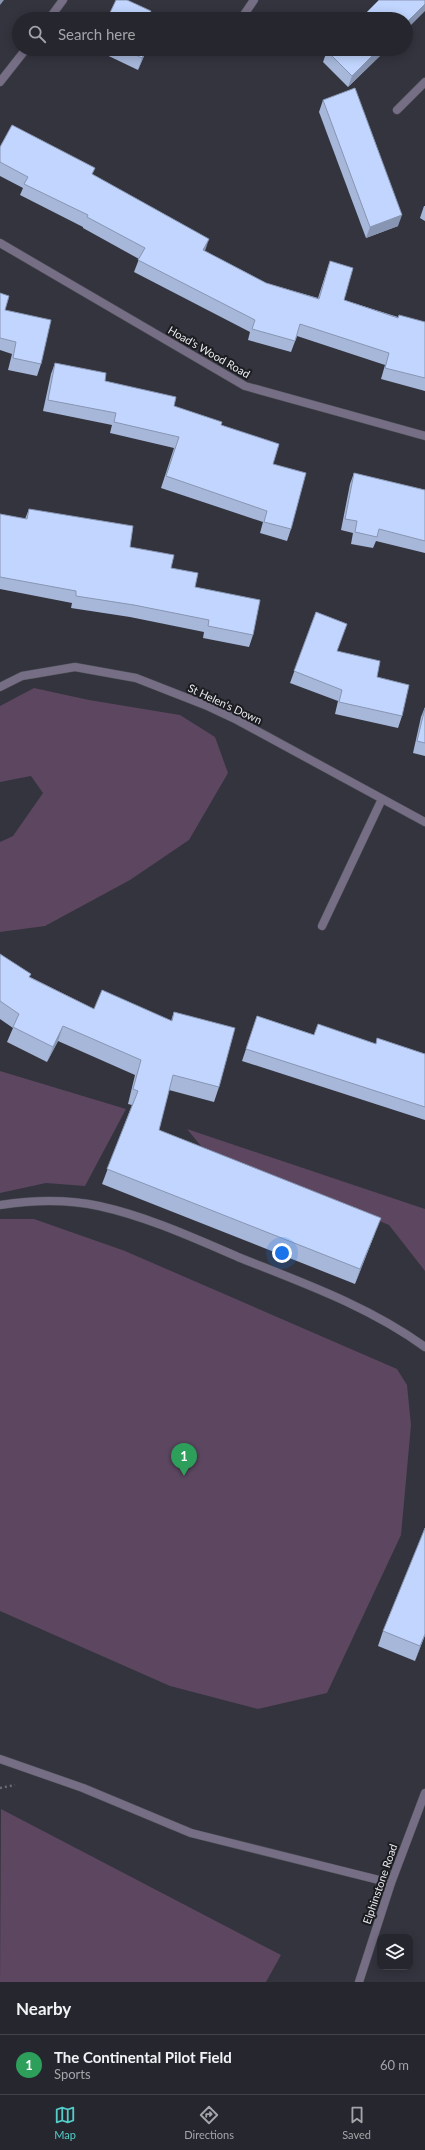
<!DOCTYPE html>
<html lang="en">
<head>
<meta charset="utf-8">
<style>
  body { margin:0; font-family:Lato,sans-serif; background:#32333a; color:#f1f3f6 }
  .controls { position:absolute; right:12px; bottom:12px; display:grid; overflow:hidden; border-radius:8px; box-shadow:0 2px 10px #0003 }
  .controls button { width:36px; height:36px; display:grid; place-items:center; padding:0; border:0; border-bottom:1px solid #42444a; background:#26272e; color:#f1f3f6; font:20px sans-serif }
  .you { position:absolute; left:282px; top:1253px; width:14px; height:14px; margin:-10px; border:3px solid #fff; border-radius:50%; background:#1a73e8; box-shadow:0 0 0 6px #1a73e833 }
  .badge { display:grid; place-items:center; width:26px; height:26px; border-radius:50%; background:#53cdc9; color:#fff; font-size:13px; font-weight:700 }
  .pin { position:absolute; translate:-50% -33px; filter:drop-shadow(0 1px 2px #0008) }
  .pin::after { content:''; position:absolute; top:21px; width:14px; height:12px; background:inherit; clip-path:polygon(0 0,100% 0,50% 100%) }
  .list { margin:0; padding:0; list-style:none }
  h2 { display:flex; justify-content:space-between; align-items:center; height:52px; margin:0; padding:0 16px; font-size:17px }
  h2 small { font-size:13px; font-weight:400; color:#a4a5aa }
  .list li { display:grid; grid-template-columns:26px 1fr auto; gap:12px; align-items:center; box-sizing:border-box; height:60px; padding:0 16px; border-top:1px solid #42444a }
  .list b { display:block; font-size:15px; white-space:nowrap }
  .list p { margin:0; font-size:13px; white-space:nowrap; color:#a4a5aa }
  .list em { font-size:13px; font-style:normal; color:#a4a5aa }
  .icon { flex:none; width:22px; height:22px; fill:none; stroke:currentColor; stroke-width:2; stroke-linecap:round; stroke-linejoin:round }
  .map { position:relative; flex:none; width:425px; height:1982px; overflow:hidden }
  .search { position:absolute; background:#26272e; box-shadow:0 2px 10px #0003; left:12px; right:12px; top:12px; height:44px; display:flex; align-items:center; gap:10px; box-sizing:border-box; padding:0 14px; border-radius:22px; color:#a4a5aa; font-size:15px }
  .sheet { height:112px; background:#26272e }
  nav { display:flex; justify-content:space-around; align-items:center; box-sizing:border-box; height:56px; border-top:1px solid #42444a; background:#26272e; font-size:11px; color:#a4a5aa }
  nav a { display:grid; justify-items:center; gap:2px }
  nav .on { color:#53cdc9 }
  .map>svg:first-child { display:block }
  .green { fill:#5c4660 }
  .lines { fill:none; stroke-linecap:round; stroke-linejoin:round }
  .service-casing { stroke:#50515a; stroke-width:9 }
  .minor-casing { stroke:#50515a; stroke-width:9 }
  .tertiary-casing { stroke:#50515a; stroke-width:9 }
  .path { stroke:#6b6c75; stroke-width:2.5; stroke-dasharray:2 3; stroke-linecap:butt }
  .service { stroke:#766e84; stroke-width:8 }
  .minor { stroke:#766e84; stroke-width:8 }
  .tertiary { stroke:#766e84; stroke-width:8 }
  .wall { fill:#a6b7da }
  .shaded-wall { fill:#8795b2 }
  .building { fill:#c1d5fe; stroke:#8795b2 }
  .labels { text-anchor:middle; stroke-width:4; stroke-linejoin:round; paint-order:stroke }
  .street-label { font-size:11px; fill:#e8e8ef; stroke:#1b1c20 }
</style>
</head>
<body>
<div class="map">
<svg width="425" height="1982" viewBox="0 0 425 1982">
  <rect width="100%" height="100%" fill="#33343e"/>
  <g class="green">
    <polygon points="34,688 89,700 180,715 215,737 228,773 189,840 130,880 45,926 0,932 0,842 13,836 43,793 31,776 0,782 0,706"/>
    <polygon points="0,1071 126,1109 85,1186 46,1183 0,1193"/>
    <polygon points="187,1129 425,1209 425,1271 389,1225 201,1146"/>
    <polygon points="0,1219 34,1219 125,1251 397,1369 407,1385 411,1425 401,1535 327,1693 258,1709 170,1686 0,1611"/>
    <polygon points="1,1809 281,1955 266,1982 0,1982"/>
  </g>
  <g class="lines">
    <g class="service-casing">
      <g id="service">
        <polyline points="322,926 382,799"/>
        <path d="M0,1205C33,1200 66,1199 99,1206C149,1217 196,1239 243,1259C306,1284 370,1307 425,1347"/>
        <polyline points="0,1759 83,1788 191,1833 391,1883"/>
      </g>
    </g>
    <g class="minor-casing">
      <g id="minor">
        <polyline points="49,19 63,0"/>
        <polyline points="241,19 254,0"/>
        <polyline points="0,82 26,49"/>
        <polyline points="397,110 425,82"/>
        <polyline points="0,243 245,386 425,436"/>
        <polyline points="0,687 22,676 75,667 136,678 205,705 237,720 425,822"/>
      </g>
    </g>
    <g class="tertiary-casing">
      <polyline id="tertiary" points="359,1982 391,1883 425,1793"/>
    </g>
    <polyline class="path" points="0,1788 15,1785"/>
    <use href="#service" class="service"/>
    <use href="#minor" class="minor"/>
    <use href="#tertiary" class="tertiary"/>
  </g>
  <g class="wall">
    <polygon points="94,49 147,49 138,70"/>
    <polygon points="387,49 348,87 323,62 327,51"/>
    <polygon points="323,100 398,226 366,238 319,112"/>
    <polygon points="0,147 93,175 205,251 266,283 318,298 326,273 330,261 344,300 398,317 425,322 425,391 381,379 385,365 297,336 291,352 248,340 250,332 134,272 139,259 83,228 83,227 20,195 23,188 0,176"/>
    <polygon points="424,206 425,206 425,221 420,218"/>
    <polygon points="0,293 5,310 41,364 37,376 8,370 12,354 0,350"/>
    <polygon points="55,363 105,381 174,406 221,425 273,464 291,529 287,541 260,533 263,522 161,488 174,448 110,433 112,425 43,411 51,374"/>
    <polygon points="354,473 425,490 425,553 376,541 373,548 351,544 353,533 341,530 350,484"/>
    <polygon points="29,509 130,547 171,568 195,587 253,635 249,647 203,638 204,632 130,617 71,608 72,603 0,589 0,514 25,519"/>
    <polygon points="316,612 337,651 377,677 402,716 398,728 335,714 338,701 290,683"/>
    <polygon points="425,707 425,756 413,753 421,717"/>
    <polygon points="0,954 30,977 94,1009 171,1021 174,1012 219,1087 214,1102 169,1090 159,1130 375,1233 355,1284 102,1184 132,1105 128,1104 135,1075 58,1041 47,1062 7,1042 13,1028 0,1019"/>
    <polygon points="257,1016 314,1035 375,1044 425,1054 425,1120 242,1061"/>
    <polygon points="383,1631 425,1635 415,1661 378,1646"/>
  </g>
  <g class="shaded-wall">
    <polygon points="0,0 4,0 0,5"/>
    <polygon points="425,4 425,11 406,30 406,23"/>
    <polygon points="146,49 147,49 138,70 142,58"/>
    <polygon points="379,49 387,49 348,87 352,76"/>
    <polygon points="402,215 398,226 366,238 370,227"/>
    <polygon points="209,239 205,251 199,262 203,250"/>
    <polygon points="63,1026 58,1041 47,1062 53,1047"/>
    <polygon points="381,1218 375,1233 355,1284 360,1269"/>
    <polygon points="425,1634 425,1635 415,1661 420,1646"/>
  </g>
  <g class="building">
    <polygon points="116,0 127,0 151,11 147,19 107,19"/>
    <polygon points="379,0 425,0 425,4 406,23 406,19 360,19"/>
    <polygon points="122,49 146,49 142,58"/>
    <polygon points="329,49 379,49 352,76 327,51"/>
    <polygon points="355,88 402,215 370,227 323,100"/>
    <polygon points="12,125 95,168 92,174 209,239 203,250 266,283 319,299 330,261 353,268 344,300 398,318 399,315 425,322 425,378 385,368 389,353 300,324 295,341 252,329 255,320 138,260 145,248 87,217 88,215 24,184 28,177 0,162 0,147"/>
    <polygon points="0,293 9,296 5,310 51,320 41,364 13,358 16,342 0,338"/>
    <polygon points="55,363 106,373 105,381 176,397 174,406 222,422 221,425 279,444 273,464 306,473 291,529 264,522 267,511 166,476 179,437 114,422 116,413 48,400"/>
    <polygon points="354,473 425,490 425,541 379,529 377,537 355,532 357,521 345,519"/>
    <polygon points="29,509 133,526 130,547 174,555 171,568 198,573 195,587 260,600 253,635 208,626 209,620 134,605 76,596 76,591 0,577 0,514 27,519"/>
    <polygon points="316,612 347,624 337,651 380,661 377,677 409,685 402,716 339,702 342,690 294,671"/>
    <polygon points="425,708 425,743 417,741"/>
    <polygon points="0,954 31,974 29,977 94,1009 102,990 172,1021 174,1012 235,1028 219,1087 173,1075 159,1130 381,1218 360,1269 107,1169 138,1091 133,1089 141,1060 63,1026 53,1047 13,1027 19,1014 0,1001"/>
    <polygon points="257,1016 314,1035 318,1024 376,1044 377,1038 425,1054 425,1107 246,1049"/>
    <polygon points="425,1528 425,1634 420,1646 383,1631"/>
  </g>
  <g class="labels">
    <g class="street-label">
      <text transform="translate(209 352) rotate(30)" y="4">Hoad's Wood Road</text>
      <text transform="translate(225 704) rotate(25)" y="4">St Helen's Down</text>
      <text transform="translate(380 1884) rotate(-71)" y="4">Elphinstone Road</text>
    </g>
  </g>
</svg>
<div class="controls">
<button><svg class="icon" aria-label="layers" viewBox="0 0 24 24"><path d="M12 4l9 5-9 5-9-5zM3 14l9 5 9-5"/></svg></button>
</div>
<div class="you"></div>
<div class="pin badge" style="left:184px;top:1476px;background:#2e9e5b">1</div>
<div class="search"><svg class="icon" aria-label="search" viewBox="0 0 24 24"><circle cx="10" cy="10" r="6"/><path d="M15 15l6 6"/></svg>Search here</div>
</div>
<section class="sheet">
<h2>Nearby<small></small></h2>
<ul class="list">
<li><span class="badge" style="background:#2e9e5b">1</span><div><b>The Continental Pilot Field</b><p>Sports</p></div><em>60 m</em></li>
</ul>
</section>
<nav>
<a class="on"><svg class="icon" aria-label="map" viewBox="0 0 24 24"><path d="M3 6l6-2 6 2 6-2v14l-6 2-6-2-6 2zM9 4v14M15 6v14"/></svg>Map</a>
<a><svg class="icon" aria-label="directions" viewBox="0 0 24 24"><path d="M12 3l9 9-9 9-9-9zM9 14v-3h6M13 9l2 2-2 2"/></svg>Directions</a>
<a><svg class="icon" aria-label="saved" viewBox="0 0 24 24"><path d="M7 4h10v16l-5-4-5 4z"/></svg>Saved</a>
</nav>
</body>
</html>
